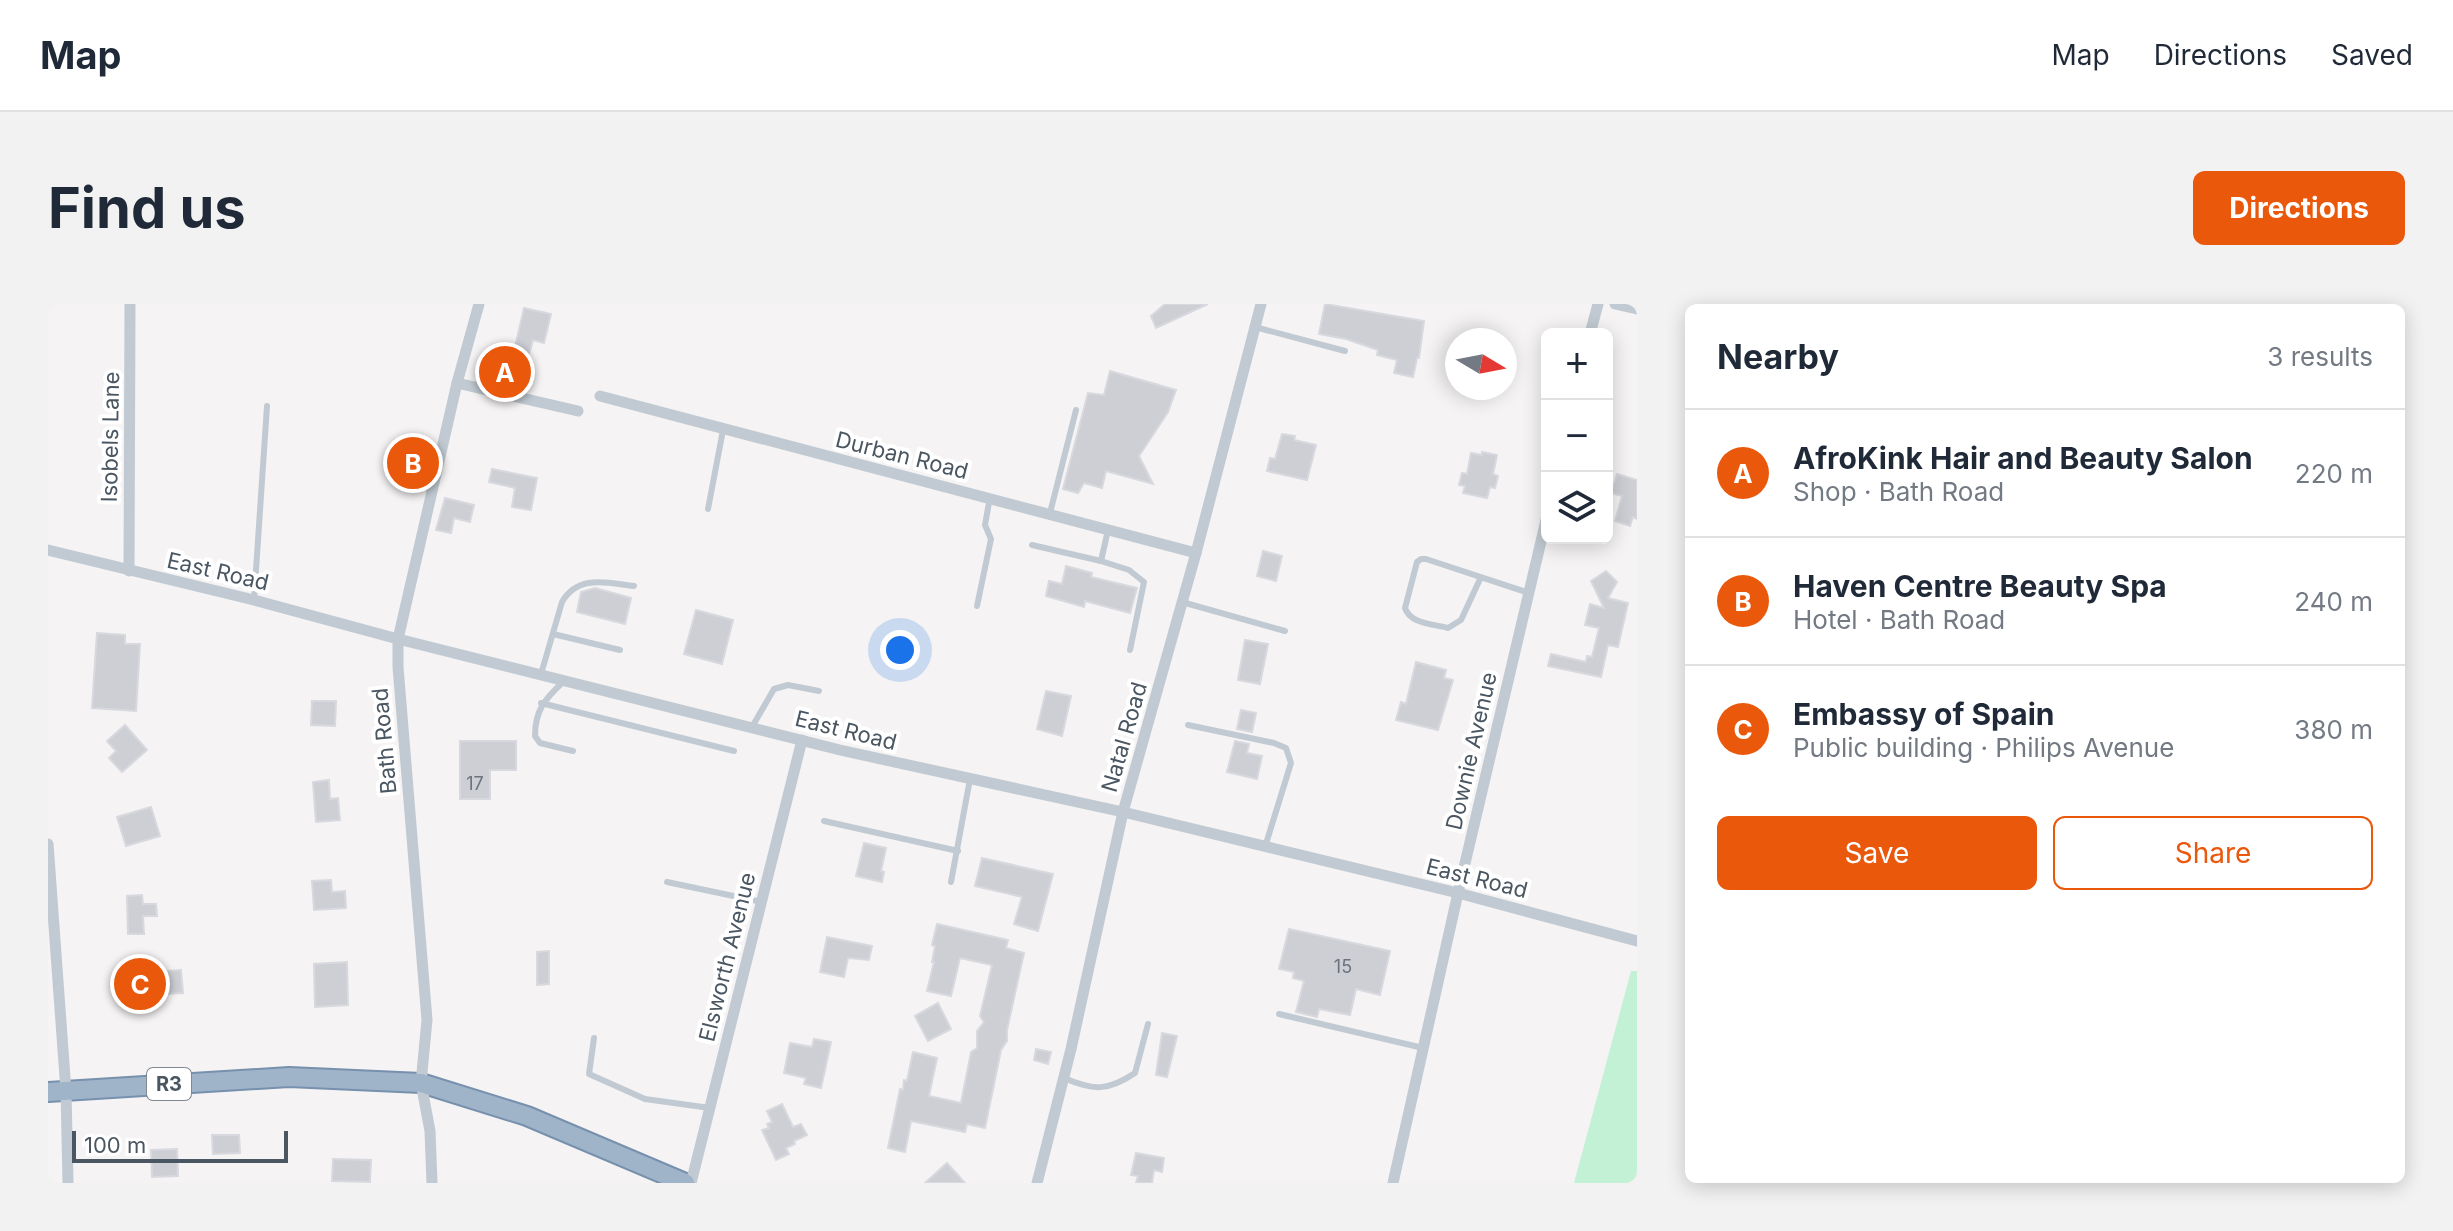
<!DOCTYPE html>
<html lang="en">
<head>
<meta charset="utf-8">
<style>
  body { margin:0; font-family:Inter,sans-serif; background:#f2f2f3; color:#1f2937 }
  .controls { position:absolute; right:24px; top:24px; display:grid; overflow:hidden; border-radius:12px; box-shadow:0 4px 20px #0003 }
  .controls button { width:72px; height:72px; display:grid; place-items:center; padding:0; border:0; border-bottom:2px solid #e0e1e3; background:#fff; color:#1f2937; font:40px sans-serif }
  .compass { position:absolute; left:1397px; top:24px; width:72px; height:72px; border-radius:50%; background:#fff; box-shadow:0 4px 20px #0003; rotate:100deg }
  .scale { position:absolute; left:24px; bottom:20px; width:216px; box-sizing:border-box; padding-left:8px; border:4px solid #4a5661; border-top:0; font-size:22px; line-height:28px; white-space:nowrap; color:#4a5661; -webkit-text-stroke:6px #fff; paint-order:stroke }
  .you { position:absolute; left:852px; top:346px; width:28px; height:28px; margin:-20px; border:6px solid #fff; border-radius:50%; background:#1a73e8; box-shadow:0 0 0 12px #1a73e833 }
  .badge { display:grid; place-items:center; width:52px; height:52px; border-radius:50%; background:#ea580c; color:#fff; font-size:26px; font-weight:700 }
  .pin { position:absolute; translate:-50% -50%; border:4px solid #fff; box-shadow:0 2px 8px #0006 }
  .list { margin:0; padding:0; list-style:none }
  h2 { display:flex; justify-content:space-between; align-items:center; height:104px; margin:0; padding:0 32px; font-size:34px }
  h2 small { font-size:26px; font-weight:400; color:#747a83 }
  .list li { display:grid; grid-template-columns:52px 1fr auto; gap:24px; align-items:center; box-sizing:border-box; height:128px; padding:0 32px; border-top:2px solid #e0e1e3 }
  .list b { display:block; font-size:30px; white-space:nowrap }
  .list p { margin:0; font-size:26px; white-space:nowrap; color:#747a83 }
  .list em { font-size:26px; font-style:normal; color:#747a83 }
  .actions { display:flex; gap:16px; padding:24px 32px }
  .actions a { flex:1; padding:18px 0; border:2px solid #ea580c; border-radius:12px; text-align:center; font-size:28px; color:#ea580c }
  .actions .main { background:#ea580c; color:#fff }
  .icon { flex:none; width:44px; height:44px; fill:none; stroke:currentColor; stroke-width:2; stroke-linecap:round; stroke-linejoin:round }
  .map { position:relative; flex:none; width:1589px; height:879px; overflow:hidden; border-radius:12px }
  header { display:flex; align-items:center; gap:48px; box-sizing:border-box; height:112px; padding:0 40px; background:#fff; border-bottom:2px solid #e0e1e3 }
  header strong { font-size:38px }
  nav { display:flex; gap:44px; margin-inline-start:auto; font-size:28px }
  .intro { display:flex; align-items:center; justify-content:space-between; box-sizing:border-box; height:192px; padding:0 48px }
  h1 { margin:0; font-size:56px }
  .button { padding:20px 36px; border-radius:12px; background:#ea580c; color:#fff; font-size:28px; font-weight:700 }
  main { display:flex; gap:48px; padding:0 48px }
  aside { flex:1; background:#fff; border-radius:12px; box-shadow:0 4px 20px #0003 }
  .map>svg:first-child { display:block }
  .green { fill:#c3f1d5 }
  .building { fill:#cdcfd5; stroke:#d7d9de; stroke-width:2 }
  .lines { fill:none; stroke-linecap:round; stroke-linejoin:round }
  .trunk-casing { stroke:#7690ad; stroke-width:22 }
  .service { stroke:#c1cad2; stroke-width:6 }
  .minor { stroke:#c1cad2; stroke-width:11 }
  .trunk { stroke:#9fb4c9; stroke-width:18 }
  .labels { text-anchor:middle; stroke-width:8; stroke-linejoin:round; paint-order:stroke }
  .number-label { font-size:18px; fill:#6b747e }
  .shield { fill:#fff; stroke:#808990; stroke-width:2 }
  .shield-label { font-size:20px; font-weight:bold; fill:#4a5661 }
  .street-label { font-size:22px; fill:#4a5661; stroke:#fff }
</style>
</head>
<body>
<header>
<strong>Map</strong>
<nav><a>Map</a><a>Directions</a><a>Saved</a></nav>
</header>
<div class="intro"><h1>Find us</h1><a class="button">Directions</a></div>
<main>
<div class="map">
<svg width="1589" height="879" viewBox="0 0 1589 879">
  <rect width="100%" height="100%" fill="#f5f3f3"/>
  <polygon class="green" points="1583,667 1589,667 1589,879 1526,879"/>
  <g class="building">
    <polygon points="1117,0 1160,0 1108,24 1103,12"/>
    <polygon points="1277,0 1376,17 1371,54 1369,54 1365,73 1346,69 1349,56 1329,51 1330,46 1298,35 1271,30"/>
    <polygon points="476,4 503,10 496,39 485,36 473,80 437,68 446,41 466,47"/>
    <polygon points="1062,67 1128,86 1120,108 1091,152 1105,180 1058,167 1054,184 1036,179 1030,189 1015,185 1040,89 1056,91"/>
    <polygon points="1234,130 1247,132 1246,136 1268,141 1259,176 1219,167 1222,154 1227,155"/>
    <polygon points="1434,148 1449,151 1445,170 1450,172 1447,184 1442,183 1439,194 1415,189 1417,182 1411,181 1414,169 1419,170 1423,149 1434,151"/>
    <polygon points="444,165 489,174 483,206 464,203 467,184 441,178"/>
    <polygon points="1569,170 1589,176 1589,215 1585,213 1582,222 1567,217 1574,192 1563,189"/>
    <polygon points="397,194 426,201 422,218 406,214 403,229 388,226"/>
    <polygon points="1215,247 1234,252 1228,277 1209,272"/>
    <polygon points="1018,262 1044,269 1043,273 1089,284 1082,309 1037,297 1036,303 998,292 1001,277 1014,280"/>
    <polygon points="1558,267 1569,278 1560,294 1580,299 1570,343 1560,341 1553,373 1500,362 1503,350 1538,358 1539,352 1544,353 1551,324 1537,321 1542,300 1556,304 1543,277"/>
    <polygon points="547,284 583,294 577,320 529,308 533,288"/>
    <polygon points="648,306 685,316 674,360 636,350"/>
    <polygon points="49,329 77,331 77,340 92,340 88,407 44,404"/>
    <polygon points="1197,336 1220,340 1212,380 1190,376"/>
    <polygon points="1368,358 1398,366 1396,374 1405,376 1390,426 1348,416 1353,398 1358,400"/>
    <polygon points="998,387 1023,392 1014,432 989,425"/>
    <polygon points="264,397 288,397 287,422 263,421"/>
    <polygon points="1193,406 1208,409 1204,428 1189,425"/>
    <polygon points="77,421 99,446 74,468 61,454 68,447 59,437"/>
    <polygon points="412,437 468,437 468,466 442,466 442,495 412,495"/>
    <polygon points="1187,437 1201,440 1199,449 1214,452 1209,475 1179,468"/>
    <polygon points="281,476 282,495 290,494 292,516 268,518 265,478"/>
    <polygon points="103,503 112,532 78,542 69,513"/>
    <polygon points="816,539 838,544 833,567 836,568 834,578 808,572"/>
    <polygon points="934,554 1005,570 990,627 966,620 974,593 927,582"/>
    <polygon points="283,576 284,588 297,587 298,604 266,606 264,577"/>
    <polygon points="94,591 95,600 108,600 109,612 95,612 96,630 80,630 79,592"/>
    <polygon points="889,620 960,636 958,644 976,649 959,726 959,737 953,746 937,824 919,820 917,828 863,817 857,848 840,844 852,785 855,786 856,776 859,777 865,748 889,754 881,792 913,799 923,748 929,744 929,727 936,718 932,712 944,661 912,654 903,692 879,687 886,658 884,658 887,642 884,641"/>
    <polygon points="1241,625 1342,647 1332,691 1308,685 1302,711 1271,705 1269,713 1248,708 1256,677 1245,674 1246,668 1231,665"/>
    <polygon points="779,633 824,642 821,656 800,654 796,673 772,668"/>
    <polygon points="501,647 501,680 489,681 489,648"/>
    <polygon points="299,658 300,701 267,703 266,660"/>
    <polygon points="133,666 135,689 67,693 65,670"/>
    <polygon points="890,699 903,725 880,737 867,712"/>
    <polygon points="1114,729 1129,732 1119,773 1108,771"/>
    <polygon points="766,735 783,738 773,784 756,780 758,774 736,769 742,739 764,743"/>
    <polygon points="988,745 1003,748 1000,760 986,756"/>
    <polygon points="734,800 745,823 753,820 759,831 746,837 747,840 738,844 741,850 728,856 714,826 721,824 719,820 724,818 719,807"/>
    <polygon points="164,831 191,831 192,849 165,850"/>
    <polygon points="129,845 130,872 104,873 103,846"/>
    <polygon points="1088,849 1116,854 1114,868 1106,866 1104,879 1088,879 1090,872 1083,871"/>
    <polygon points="285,855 323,856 322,878 284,877"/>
    <polygon points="899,859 917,879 877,879"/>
  </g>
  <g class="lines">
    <g class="trunk-casing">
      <polyline id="trunk" points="0,788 241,773 373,779 479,812 637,879"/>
    </g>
    <g class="service">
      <polyline points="1207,23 1297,47"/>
      <polyline points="660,205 675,126"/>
      <polyline points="1002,209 1028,106"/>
      <polyline points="1060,226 1053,257 1081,266 1096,278 1082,346"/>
      <polyline points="984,241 1053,257"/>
      <path d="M1433,273L1413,316L1400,324C1386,320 1362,320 1357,304L1369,258L1373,255H1378L1481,289"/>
      <polyline points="206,296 219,102"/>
      <polyline points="1134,298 1237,327"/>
      <polyline points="929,302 943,235 937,221 942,193"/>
      <polyline points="505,330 572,346"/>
      <path d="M493,370L514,298C530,270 559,279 586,282"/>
      <path d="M515,378C497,395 487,406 487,432L492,439L525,447"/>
      <polyline points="493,399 686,447"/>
      <polyline points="1140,421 1226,439 1238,444 1243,459 1217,543"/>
      <polyline points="704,423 726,385 740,381 771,387"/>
      <polyline points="776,517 910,547"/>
      <polyline points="619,578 714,598"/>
      <polyline points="903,578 922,475"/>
      <polyline points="1231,710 1375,744"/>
      <polyline points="546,734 541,770 597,795 662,804"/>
      <path d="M1016,774C1046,787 1060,787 1087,769L1100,720"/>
    </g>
    <g class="minor">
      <polyline points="1567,0 1589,5"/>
      <polyline points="1542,30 1550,0"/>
      <polyline points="409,79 530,107"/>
      <polyline points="552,92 1148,249"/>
      <polyline points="0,246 206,296 350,335 792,446 1075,508 1410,589 1589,637"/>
      <polyline points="81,267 82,0"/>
      <polyline points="0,540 18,787 20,879"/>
      <polyline points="384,879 382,827 373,779 379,716 350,363 350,335 409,79 431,0"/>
      <polyline points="643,879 754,436"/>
      <polyline points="989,879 1023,745 1075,508 1148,249 1213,0"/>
      <polyline points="1345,879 1410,589 1499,212"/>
    </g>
    <use href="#trunk" class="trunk"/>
  </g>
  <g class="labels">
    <g class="number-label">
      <text x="427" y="486">17</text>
      <text x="1295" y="669">15</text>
    </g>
    <rect class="shield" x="99" y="764" width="44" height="32" rx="6"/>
    <g class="shield-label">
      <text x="121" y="787">R3</text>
    </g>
    <g class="street-label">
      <text transform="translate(62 133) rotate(-89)" y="8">Isobels Lane</text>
      <text transform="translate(854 151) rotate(14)" y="8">Durban Road</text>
      <text transform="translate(170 267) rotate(13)" y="8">East Road</text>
      <text transform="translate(798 426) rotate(14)" y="8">East Road</text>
      <text transform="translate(1076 433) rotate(-74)" y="8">Natal Road</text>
      <text transform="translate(336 437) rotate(-95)" y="8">Bath Road</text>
      <text transform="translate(1423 447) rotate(-77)" y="8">Downie Avenue</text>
      <text transform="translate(1429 574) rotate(14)" y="8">East Road</text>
      <text transform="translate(679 653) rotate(-76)" y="8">Elsworth Avenue</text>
    </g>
  </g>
</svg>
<div class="controls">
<button>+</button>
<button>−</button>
<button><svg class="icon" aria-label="layers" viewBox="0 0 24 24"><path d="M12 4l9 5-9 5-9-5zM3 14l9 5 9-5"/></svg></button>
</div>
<svg class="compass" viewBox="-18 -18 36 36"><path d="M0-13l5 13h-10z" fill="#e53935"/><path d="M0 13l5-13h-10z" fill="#747a83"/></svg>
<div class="scale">100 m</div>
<div class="you"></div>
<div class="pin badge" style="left:457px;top:68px">A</div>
<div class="pin badge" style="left:365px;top:159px">B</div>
<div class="pin badge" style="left:92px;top:680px">C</div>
</div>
<aside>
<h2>Nearby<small>3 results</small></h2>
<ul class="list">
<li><span class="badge">A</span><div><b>AfroKink Hair and Beauty Salon</b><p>Shop · Bath Road</p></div><em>220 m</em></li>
<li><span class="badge">B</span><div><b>Haven Centre Beauty Spa</b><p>Hotel · Bath Road</p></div><em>240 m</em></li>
<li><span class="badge">C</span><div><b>Embassy of Spain</b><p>Public building · Philips Avenue</p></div><em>380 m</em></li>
</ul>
<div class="actions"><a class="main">Save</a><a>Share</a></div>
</aside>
</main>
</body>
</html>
